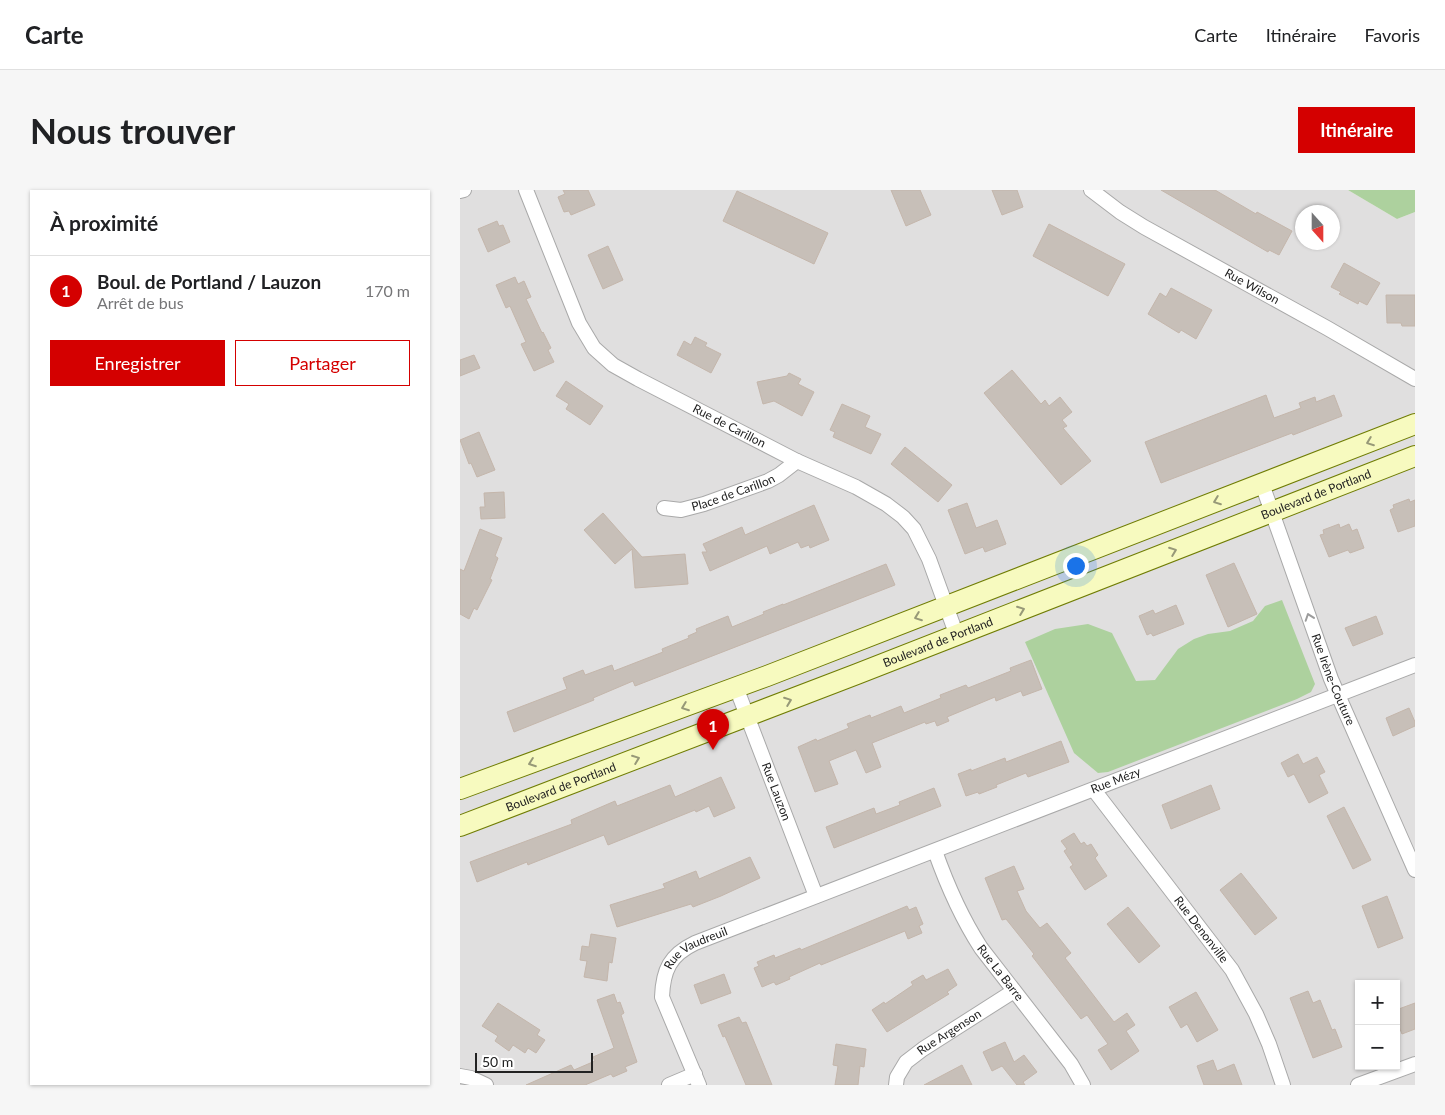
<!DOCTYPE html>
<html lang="fr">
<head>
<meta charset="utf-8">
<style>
  body { margin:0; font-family:Lato,sans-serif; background:#f6f6f6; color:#202124 }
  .controls { position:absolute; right:15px; bottom:15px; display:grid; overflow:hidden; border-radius:0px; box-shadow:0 1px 4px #0004 }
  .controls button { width:45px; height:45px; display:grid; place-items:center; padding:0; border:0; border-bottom:1px solid #e0e0e0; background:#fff; color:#202124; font:25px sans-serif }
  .compass { position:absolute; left:835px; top:15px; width:45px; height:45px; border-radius:50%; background:#fff; box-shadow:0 1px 4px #0004; rotate:159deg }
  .scale { position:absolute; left:15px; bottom:12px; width:118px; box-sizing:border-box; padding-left:5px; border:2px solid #222; border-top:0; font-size:14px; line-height:18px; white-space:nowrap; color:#222; -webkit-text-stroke:4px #fff; paint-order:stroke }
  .you { position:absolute; left:615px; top:375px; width:18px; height:18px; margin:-12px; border:4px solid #fff; border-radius:50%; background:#1a73e8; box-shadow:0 0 0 8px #1a73e833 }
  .badge { display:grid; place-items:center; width:32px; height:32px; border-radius:50%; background:#d40000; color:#fff; font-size:16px; font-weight:700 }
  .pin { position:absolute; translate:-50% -41px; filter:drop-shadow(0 1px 2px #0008) }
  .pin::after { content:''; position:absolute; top:26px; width:18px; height:15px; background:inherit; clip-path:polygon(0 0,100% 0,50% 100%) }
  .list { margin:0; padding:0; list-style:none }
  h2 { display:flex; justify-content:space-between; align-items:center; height:65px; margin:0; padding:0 20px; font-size:21px }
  h2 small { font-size:16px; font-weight:400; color:#757577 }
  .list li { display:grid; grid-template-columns:32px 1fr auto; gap:15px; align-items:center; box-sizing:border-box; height:70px; padding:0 20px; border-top:1px solid #e0e0e0 }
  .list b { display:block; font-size:19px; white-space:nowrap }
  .list p { margin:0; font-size:16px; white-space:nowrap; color:#757577 }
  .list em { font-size:16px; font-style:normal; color:#757577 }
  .actions { display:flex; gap:10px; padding:15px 20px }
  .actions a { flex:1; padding:11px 0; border:1px solid #d40000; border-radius:0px; text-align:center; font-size:18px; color:#d40000 }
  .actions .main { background:#d40000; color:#fff }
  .map { position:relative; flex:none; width:955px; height:895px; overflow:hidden; border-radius:0px }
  header { display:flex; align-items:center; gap:30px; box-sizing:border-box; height:70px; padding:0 25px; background:#fff; border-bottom:1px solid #e0e0e0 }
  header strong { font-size:24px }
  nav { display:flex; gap:28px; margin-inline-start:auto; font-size:18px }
  .intro { display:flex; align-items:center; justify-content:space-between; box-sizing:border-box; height:120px; padding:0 30px }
  h1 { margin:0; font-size:35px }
  .button { padding:12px 22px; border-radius:0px; background:#d40000; color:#fff; font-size:18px; font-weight:700 }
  main { display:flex; gap:30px; padding:0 30px }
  aside { flex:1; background:#fff; border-radius:0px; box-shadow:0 1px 4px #0004 }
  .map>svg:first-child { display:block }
  .residential { fill:#e0dfdf; fill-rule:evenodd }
  .forest { fill:#add19e }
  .building { fill:#c7bfb8; stroke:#c4b6ab }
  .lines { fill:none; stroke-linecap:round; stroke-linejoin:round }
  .street-casing { stroke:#a9a9a9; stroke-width:16 }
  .secondary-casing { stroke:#707d05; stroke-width:22 }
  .street { stroke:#fff; stroke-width:14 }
  .secondary { stroke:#f7fabf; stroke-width:20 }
  .oneway { stroke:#979978 }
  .oneway2 { stroke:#9c9c9c }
  .labels { text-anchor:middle; stroke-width:4; stroke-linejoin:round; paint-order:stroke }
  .street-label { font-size:12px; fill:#222; stroke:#fff }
</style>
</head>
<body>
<header>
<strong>Carte</strong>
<nav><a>Carte</a><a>Itinéraire</a><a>Favoris</a></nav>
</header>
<div class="intro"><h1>Nous trouver</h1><a class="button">Itinéraire</a></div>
<main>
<aside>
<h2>À proximité<small></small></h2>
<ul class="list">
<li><span class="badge">1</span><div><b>Boul. de Portland / Lauzon</b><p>Arrêt de bus</p></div><em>170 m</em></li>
</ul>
<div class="actions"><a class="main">Enregistrer</a><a>Partager</a></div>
</aside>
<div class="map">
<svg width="955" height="895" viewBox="0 0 955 895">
  <rect width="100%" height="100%" fill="#f2efe9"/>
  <path class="residential" d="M0,0H888L937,29L955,22V895H0ZM842,22H872V52H842ZM899,794H936V876H899Z"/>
  <g class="forest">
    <polygon points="888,0 955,0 955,22 937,29"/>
    <polygon points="822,410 855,494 851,502 837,509 648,582 638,583 614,563 565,452 595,439 628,434 652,443 676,491 695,490 718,459 734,449 748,444 770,441 793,431 805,416"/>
  </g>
  <g class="building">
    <polygon points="103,0 128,0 135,15 111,25 109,21 104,22 98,7 105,4"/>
    <polygon points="431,0 460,0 471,25 446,36"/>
    <polygon points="532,0 557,0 563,17 542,25"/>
    <polygon points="701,0 755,0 796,24 797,22 832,41 819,65 809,60 808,62"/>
    <polygon points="277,1 368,43 354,74 263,31"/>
    <polygon points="37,31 39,36 43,35 50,52 28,62 18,39"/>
    <polygon points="589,34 665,74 648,106 573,66"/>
    <polygon points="148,56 163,90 143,99 128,65"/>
    <polygon points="884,73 920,93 907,115 899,111 898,114 879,104 881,102 871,97"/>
    <polygon points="55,87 58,94 64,91 71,107 66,109 82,143 83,142 91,158 88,160 94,172 74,181 61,154 66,152 50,116 46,118 36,95"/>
    <polygon points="711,98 752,120 736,149 721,140 719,143 688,124 700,103 706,107"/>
    <polygon points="926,105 955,105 955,136 942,136 941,133 927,133"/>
    <polygon points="235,147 247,153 245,156 261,164 251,183 217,165 224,151 231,155"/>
    <polygon points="14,165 20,178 0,186 0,170"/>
    <polygon points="552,180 581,214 585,210 589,216 600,207 612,222 602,230 607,236 603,238 631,271 601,295 524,203"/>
    <polygon points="329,183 341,189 338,194 354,202 342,226 314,211 303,214 297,192 327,186"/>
    <polygon points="106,191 143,216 130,235 106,219 109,214 96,206"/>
    <polygon points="806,205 814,228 841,218 839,213 855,207 856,212 874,205 882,226 833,245 832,243 701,293 685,252"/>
    <polygon points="382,214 410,226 405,237 421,244 411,264 373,247 375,242 370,240"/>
    <polygon points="19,242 35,280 17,287 11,273 9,274 0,250"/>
    <polygon points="445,257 492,295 478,312 431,274"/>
    <polygon points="44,302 45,328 21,329 20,317 25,317 24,303"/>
    <polygon points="949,309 950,312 955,310 955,336 938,342 930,320 934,318 933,315"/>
    <polygon points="507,313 516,338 537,330 546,354 525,362 523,357 505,364 488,320"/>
    <polygon points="354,315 369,350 350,358 349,355 341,358 338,352 310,364 307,356 250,381 242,362 247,362 243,354 282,337 285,345"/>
    <polygon points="143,323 182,367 225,364 228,394 175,398 172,359 155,374 124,340"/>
    <polygon points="879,334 880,338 889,334 892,341 897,339 904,358 890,363 888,360 869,367 860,345 864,344 863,340"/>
    <polygon points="20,339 42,348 35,366 38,368 30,389 32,390 17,420 14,418 9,429 0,424 0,379 4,381"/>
    <polygon points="774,373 797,424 768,437 746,385"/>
    <polygon points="426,374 435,395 175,496 173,491 133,508 134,510 54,542 47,522 107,499 103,488 123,480 125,485 152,475 154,481 203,462 202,459 229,448 228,446 237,442 236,439 268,426 272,437 304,424 303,422 323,414 323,415"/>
    <polygon points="716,415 724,434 693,446 691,443 687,445 679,426 693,420 695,424"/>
    <polygon points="916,426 923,444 893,456 885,438"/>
    <polygon points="571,470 582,499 563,506 561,501 536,511 535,507 487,527 489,531 477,536 475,531 466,534 465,532 412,553 421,577 406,583 396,560 369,571 378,594 355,602 338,557 356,549 357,551 389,538 387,534 410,525 411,528 441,516 444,523 481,508 480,505 506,495 508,498 551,481 550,478"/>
    <polygon points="949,518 955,532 955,536 933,546 926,528"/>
    <polygon points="601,551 609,572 568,587 566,583 536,595 537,597 519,604 518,602 506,606 498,584 511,579 511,581 545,568 546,572"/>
    <polygon points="838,564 843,574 857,567 865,582 859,585 868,603 849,613 834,584 828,587 821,573"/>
    <polygon points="261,587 275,618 254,627 249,616 236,622 235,620 148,655 144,645 70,674 68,675 67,672 17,692 10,672 112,634 111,630 155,611 157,616 210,595 215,607"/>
    <polygon points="751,595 760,619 711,639 702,615"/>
    <polygon points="474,598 481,616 374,658 366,637 414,618 416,624 440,615 439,612"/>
    <polygon points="884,617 911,670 893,679 867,626"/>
    <polygon points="614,643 621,654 624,652 627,656 631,654 638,665 635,668 647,686 625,700 610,677 613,675 604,661 607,659 601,651"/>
    <polygon points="290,667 300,688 261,706 233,717 231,714 157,737 150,715 205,698 203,694 236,681 239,689"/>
    <polygon points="554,676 564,699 557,701 566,721 580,738 587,733 611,763 605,768 654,832 667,823 675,835 666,841 679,861 651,880 638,860 648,854 627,825 621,829 572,766 574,764 546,729 542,730 525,688"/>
    <polygon points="781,683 817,728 795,745 760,700"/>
    <polygon points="927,706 943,748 918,758 902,716"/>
    <polygon points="447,716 449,720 456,717 463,734 459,736 462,743 448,749 445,741 361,775 360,773 329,787 330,789 316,795 314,792 302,797 294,778 299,776 297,772 314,765 315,768 340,758 341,760"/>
    <polygon points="668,717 700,756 679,773 647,734"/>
    <polygon points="131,744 156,748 152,773 149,772 147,791 124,787 127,771 120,770 122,756 129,757"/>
    <polygon points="488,779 497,795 487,802 489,804 427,842 412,820 424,812 425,814 453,795 451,792 463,785 466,790"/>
    <polygon points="264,784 271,803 241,814 234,795"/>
    <polygon points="848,801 853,813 860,810 872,840 875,839 882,857 853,868 830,808"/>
    <polygon points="736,802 758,840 737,852 727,834 721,838 709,817"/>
    <polygon points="154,804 157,813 160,812 164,823 161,825 177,872 165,877 167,881 153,887 151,884 125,895 66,895 111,875 114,880 135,871 133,867 154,858 137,810"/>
    <polygon points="38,813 80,840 77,845 85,850 76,863 68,858 65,863 53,855 49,861 35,851 38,846 22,836"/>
    <polygon points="955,813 955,839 942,844 936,829 936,820"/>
    <polygon points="279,827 282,833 286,832 312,895 286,895 265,846 263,847 258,835"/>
    <polygon points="545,852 554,872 564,865 577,882 563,892 565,895 557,895 542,876 532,881 523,862"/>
    <polygon points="376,854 406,859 404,877 400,876 398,895 375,895 378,876 373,875"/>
    <polygon points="753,870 757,881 774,874 782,895 744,895 737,876"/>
    <polygon points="502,875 512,895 464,895"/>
  </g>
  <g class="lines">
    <g class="street-casing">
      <g id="street">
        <path id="s1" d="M66,0L119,133L134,158L153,175L178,189L337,271L396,297L426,314L443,327L454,339L469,369L497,446"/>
        <path id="s2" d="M631,0L660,22L684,37L867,138L955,189"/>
        <polyline points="0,1 4,0"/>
        <path id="s3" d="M802,294L871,489L955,680"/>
        <path id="s4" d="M204,318L221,320L244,314L308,291L319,285L337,271"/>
        <path id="s5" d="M276,497L356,706"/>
        <path id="s6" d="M634,600L772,780L796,824L809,854L823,895"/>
        <path id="s7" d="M475,661C487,695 501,727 521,758L611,874L623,895"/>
        <polyline points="0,886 11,888 26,895"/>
        <polyline points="209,895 235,884"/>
        <path id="s8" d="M239,895L202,807C203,780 210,765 235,753L955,475"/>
        <path id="s9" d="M436,895L437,887L446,872L463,859L554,801"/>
        <polyline points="898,895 955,874"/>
      </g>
    </g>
    <g class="secondary-casing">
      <g id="secondary">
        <polyline points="0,599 307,486 955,234"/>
        <path id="s10" d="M0,636L397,484L955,266"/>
      </g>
    </g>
    <use href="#street" class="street"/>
    <use href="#secondary" class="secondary"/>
  </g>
  <defs><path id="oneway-chevron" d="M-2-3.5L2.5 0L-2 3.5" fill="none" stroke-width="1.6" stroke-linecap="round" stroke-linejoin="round" transform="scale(1.25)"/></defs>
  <g class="oneway">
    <use href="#oneway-chevron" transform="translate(910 252) rotate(159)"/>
    <use href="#oneway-chevron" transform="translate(757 311) rotate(159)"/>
    <use href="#oneway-chevron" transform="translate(713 361) rotate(-21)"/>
    <use href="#oneway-chevron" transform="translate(561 420) rotate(-21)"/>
    <use href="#oneway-chevron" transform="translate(458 427) rotate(159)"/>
    <use href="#oneway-chevron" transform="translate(328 511) rotate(-21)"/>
    <use href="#oneway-chevron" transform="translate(225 517) rotate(159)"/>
    <use href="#oneway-chevron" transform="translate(176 569) rotate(-21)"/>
    <use href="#oneway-chevron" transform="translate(72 573) rotate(160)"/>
  </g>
  <use class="oneway2" href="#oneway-chevron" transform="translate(849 427) rotate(-109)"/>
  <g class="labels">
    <g class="street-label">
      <text dy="4" stroke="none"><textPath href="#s2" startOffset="188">Rue Wilson</textPath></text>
      <text dy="4" stroke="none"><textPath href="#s1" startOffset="329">Rue de Carillon</textPath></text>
      <text dy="4" stroke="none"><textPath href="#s4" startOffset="72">Place de Carillon</textPath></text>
      <text dy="4" stroke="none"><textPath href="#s10" startOffset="918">Boulevard de Portland</textPath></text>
      <text dy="4" stroke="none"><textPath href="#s10" startOffset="512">Boulevard de Portland</textPath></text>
      <text dy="4" stroke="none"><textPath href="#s3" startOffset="208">Rue Irène-Couture</textPath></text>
      <text dy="4" stroke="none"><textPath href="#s8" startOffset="614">Rue Mézy</textPath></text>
      <text dy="4" stroke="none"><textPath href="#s10" startOffset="108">Boulevard de Portland</textPath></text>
      <text dy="4" stroke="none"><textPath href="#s5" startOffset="112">Rue Lauzon</textPath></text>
      <text dy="4" stroke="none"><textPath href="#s6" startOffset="176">Rue Denonville</textPath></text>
      <text dy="4" stroke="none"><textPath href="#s8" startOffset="161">Rue Vaudreuil</textPath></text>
      <text dy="4" stroke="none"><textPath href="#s7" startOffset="139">Rue La Barre</textPath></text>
      <text dy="4" stroke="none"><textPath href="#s9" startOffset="78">Rue Argenson</textPath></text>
    </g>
  </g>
</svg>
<div class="controls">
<button>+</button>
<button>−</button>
</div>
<svg class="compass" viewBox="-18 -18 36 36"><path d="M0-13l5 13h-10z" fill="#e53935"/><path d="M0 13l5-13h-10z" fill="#757577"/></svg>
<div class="scale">50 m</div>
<div class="you"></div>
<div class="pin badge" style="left:253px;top:560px">1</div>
</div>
</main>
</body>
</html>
